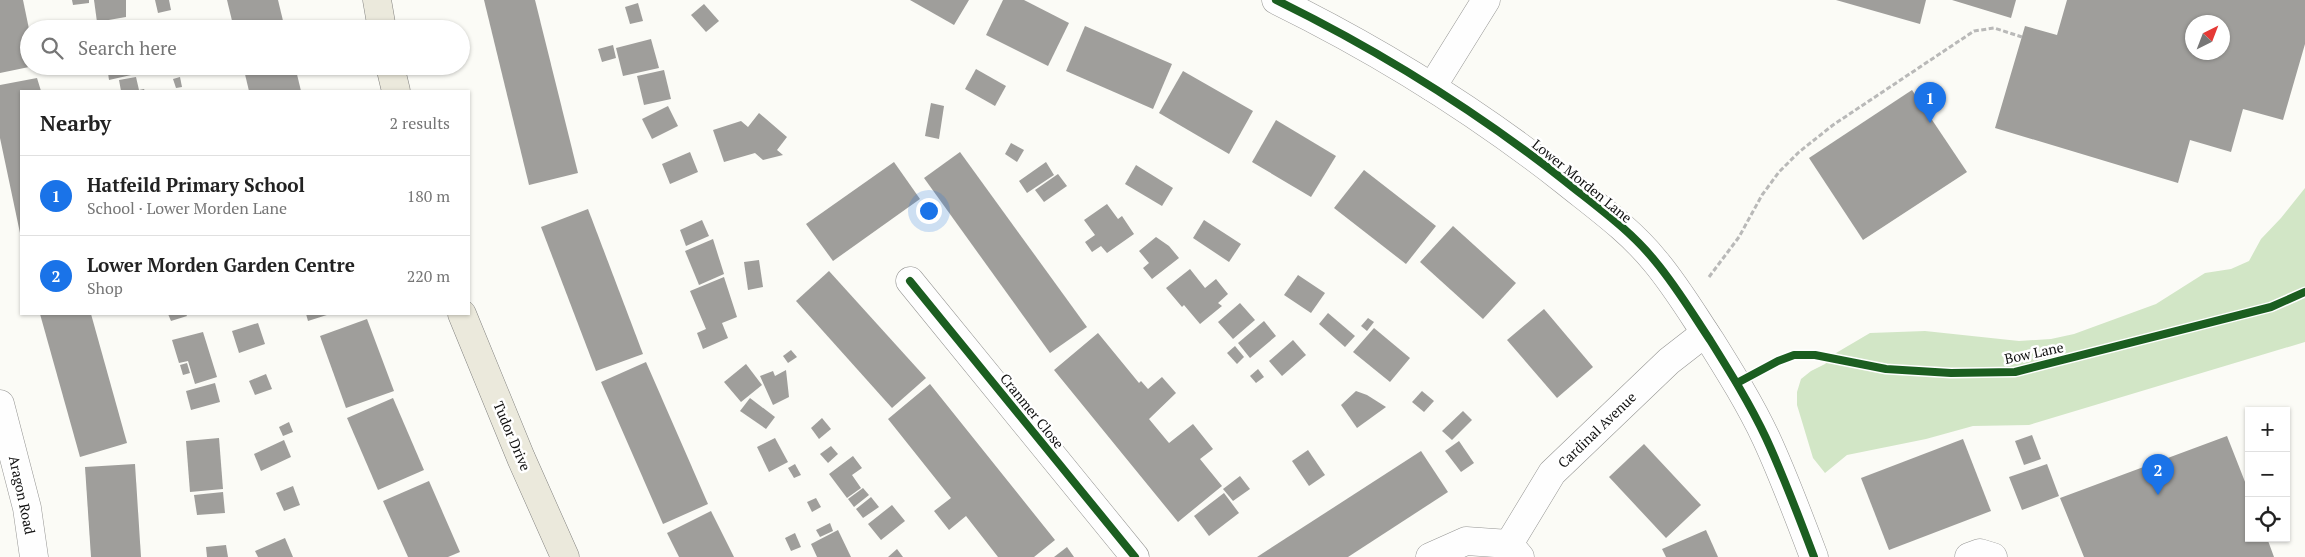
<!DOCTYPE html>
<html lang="en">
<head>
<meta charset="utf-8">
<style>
  body { margin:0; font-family:"PT Serif",serif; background:#f6f6f6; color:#222 }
  .controls { position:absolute; right:15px; bottom:15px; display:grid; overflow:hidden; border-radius:0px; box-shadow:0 1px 4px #0004 }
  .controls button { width:45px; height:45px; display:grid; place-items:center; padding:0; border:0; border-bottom:1px solid #e0e0e0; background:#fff; color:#222; font:25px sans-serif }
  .compass { position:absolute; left:2185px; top:15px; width:45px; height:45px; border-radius:50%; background:#fff; box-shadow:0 1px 4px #0004; rotate:42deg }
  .you { position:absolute; left:928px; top:210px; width:18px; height:18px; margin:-12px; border:4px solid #fff; border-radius:50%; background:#1a73e8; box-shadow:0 0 0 8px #1a73e833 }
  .badge { display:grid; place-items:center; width:32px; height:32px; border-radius:50%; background:#1a73e8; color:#fff; font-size:16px; font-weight:700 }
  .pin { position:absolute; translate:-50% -41px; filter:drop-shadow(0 1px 2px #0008) }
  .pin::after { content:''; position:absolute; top:26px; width:18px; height:15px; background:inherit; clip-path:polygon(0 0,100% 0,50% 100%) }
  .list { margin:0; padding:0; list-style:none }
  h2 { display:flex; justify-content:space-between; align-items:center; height:65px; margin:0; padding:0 20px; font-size:21px }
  h2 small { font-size:16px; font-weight:400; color:#767676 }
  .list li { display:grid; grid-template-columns:32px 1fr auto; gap:15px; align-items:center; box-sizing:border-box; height:80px; padding:0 20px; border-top:1px solid #e0e0e0 }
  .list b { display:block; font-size:19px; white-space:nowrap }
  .list p { margin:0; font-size:16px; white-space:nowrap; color:#767676 }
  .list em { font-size:16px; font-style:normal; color:#767676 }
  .icon { flex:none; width:28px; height:28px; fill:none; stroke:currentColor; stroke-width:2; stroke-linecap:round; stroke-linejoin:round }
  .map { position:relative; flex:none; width:2305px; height:557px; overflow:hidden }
  .search { position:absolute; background:#fff; box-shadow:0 1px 4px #0004; left:20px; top:20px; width:450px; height:55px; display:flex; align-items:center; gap:12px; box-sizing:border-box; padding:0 18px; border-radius:28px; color:#767676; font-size:19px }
  .panel { position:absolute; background:#fff; box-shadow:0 1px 4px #0004; left:20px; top:90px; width:450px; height:225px; border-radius:0px }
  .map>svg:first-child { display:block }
  .forest { fill:#d2e6c6 }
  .building { fill:#9f9e9b; fill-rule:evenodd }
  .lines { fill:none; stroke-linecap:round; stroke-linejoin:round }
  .minor-casing { stroke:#959593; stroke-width:29 }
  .major-casing { stroke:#838380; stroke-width:29 }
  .path { stroke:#b9b9b8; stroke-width:3; stroke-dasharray:5 2.5; stroke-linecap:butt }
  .minor { stroke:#fefefe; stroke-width:28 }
  .major { stroke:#ebe9dc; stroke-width:28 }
  .cycleway-casing { stroke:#fff; stroke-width:11 }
  .cycleway { stroke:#1b5e20; stroke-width:8 }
  .labels { text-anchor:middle; stroke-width:5; stroke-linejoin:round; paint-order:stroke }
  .street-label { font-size:14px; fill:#0f0f0f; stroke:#fff }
</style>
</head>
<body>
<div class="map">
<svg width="2305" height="557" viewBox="0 0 2305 557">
  <rect width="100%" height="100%" fill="#fbfbf6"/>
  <polygon class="forest" points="2305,188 2305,342 2029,425 1973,426 1926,439 1847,455 1825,473 1813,458 1797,405 1797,392 1801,379 1811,371 1825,364 1836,353 1870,333 1925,331 2019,341 2051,339 2074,334 2156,304 2205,273 2231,269 2249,261 2261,239 2281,218"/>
  <g class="building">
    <polygon points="0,0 23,0 29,29 29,67 0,73"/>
    <polygon points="72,0 89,0 89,3 73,5"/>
    <polygon points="94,0 126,0 126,17 97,22"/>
    <polygon points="155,0 169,0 171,10 158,13"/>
    <polygon points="227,0 278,0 285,29 234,29"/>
    <polygon points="484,0 535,0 578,173 529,185"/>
    <polygon points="910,0 969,0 954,25"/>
    <polygon points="1003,0 1024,0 1069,23 1048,66 986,35"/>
    <polygon points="1836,0 1926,0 1920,24"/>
    <polygon points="1952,0 2016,0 2011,18"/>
    <path d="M2067,0H2305V44L2283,120L2243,109L2231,152L2190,140L2178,183L1995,128L2025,26L2057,35ZM2192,22H2222V52H2192Z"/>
    <polygon points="638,3 643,21 630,24 625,7"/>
    <polygon points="704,4 719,21 706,32 691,15"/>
    <polygon points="137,23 138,29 109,29 109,28"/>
    <polygon points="1085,26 1172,64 1153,109 1066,71"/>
    <polygon points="651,39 659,68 623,76 616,48"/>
    <polygon points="613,45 616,58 602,62 598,49"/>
    <polygon points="107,66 139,66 140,73 109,80"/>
    <polygon points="243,66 295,66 301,91 249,91"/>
    <polygon points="976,69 1006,86 995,106 965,89"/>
    <polygon points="664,70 671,99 644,105 637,76"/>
    <polygon points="1183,71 1253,111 1229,154 1159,113"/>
    <polygon points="136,77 139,90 144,89 145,91 121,91 119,80"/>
    <polygon points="180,77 182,87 176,88 173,79"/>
    <polygon points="37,78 41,91 21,91 20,233 0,138 0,85"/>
    <polygon points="1912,90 1967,172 1863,240 1809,158"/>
    <polygon points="931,103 944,106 939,139 925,136"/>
    <polygon points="668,106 678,126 652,139 642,119"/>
    <polygon points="759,113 787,137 777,150 783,155 763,160 755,153 724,162 713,130 741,121 748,127"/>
    <polygon points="1276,120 1336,156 1311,197 1252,162"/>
    <polygon points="1011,143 1024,150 1017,162 1005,154"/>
    <polygon points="690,152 698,172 670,184 662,164"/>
    <polygon points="960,152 1087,327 1050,353 924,178"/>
    <polygon points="894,162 920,199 833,261 806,224"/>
    <polygon points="1046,162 1054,175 1027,193 1019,181"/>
    <polygon points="1136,165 1173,188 1162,206 1125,184"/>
    <polygon points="1364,170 1436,226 1406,264 1334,208"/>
    <polygon points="1058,174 1067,186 1044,202 1035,190"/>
    <polygon points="1107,204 1118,219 1122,216 1134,234 1107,253 1101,246 1092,252 1085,242 1095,235 1084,220"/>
    <polygon points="588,209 643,354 596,371 541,227"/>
    <polygon points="702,220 709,236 686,246 680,230"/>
    <polygon points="1204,220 1241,244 1229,262 1193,238"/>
    <polygon points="1453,226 1516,283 1483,319 1420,262"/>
    <polygon points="1156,237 1169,246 1179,258 1152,279 1143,268 1149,263 1139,251"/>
    <polygon points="713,239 724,274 699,285 685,251"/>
    <polygon points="759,260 763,287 748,290 744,262"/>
    <polygon points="1190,269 1205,288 1216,279 1228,294 1218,303 1222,306 1200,324 1184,305 1182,307 1166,288"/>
    <polygon points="829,271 926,378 892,408 796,301"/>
    <polygon points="1298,275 1325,293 1311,313 1284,295"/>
    <polygon points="724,277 737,317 722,323 728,338 703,349 697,333 706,329 690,291"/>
    <polygon points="1240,303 1255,320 1233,339 1218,322"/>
    <polygon points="1544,309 1593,367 1557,398 1507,340"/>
    <polygon points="1328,313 1355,336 1345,347 1319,324"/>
    <polygon points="40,314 91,314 127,443 80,457"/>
    <polygon points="168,314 186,314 187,316 171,321"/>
    <polygon points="306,314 330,314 308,321"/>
    <polygon points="1368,318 1374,322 1367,331 1361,326"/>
    <polygon points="367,319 394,391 346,408 320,336"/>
    <polygon points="1264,321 1276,336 1250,358 1238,343"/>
    <polygon points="258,323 265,344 239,353 232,331"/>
    <polygon points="1374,328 1410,358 1390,382 1353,352"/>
    <polygon points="203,332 217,377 195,384 188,361 179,363 172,340"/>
    <polygon points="1098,333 1139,383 1141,381 1148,389 1162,377 1176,393 1149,419 1169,443 1193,424 1213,449 1200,459 1222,486 1178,522 1054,370"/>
    <polygon points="1293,340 1306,355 1282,376 1269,361"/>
    <polygon points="1235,346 1244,357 1237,364 1227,353"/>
    <polygon points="791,350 797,357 788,363 783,356"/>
    <polygon points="646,362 708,504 663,524 601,382"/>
    <polygon points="187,363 190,373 183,375 180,365"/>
    <polygon points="746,364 762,385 741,402 724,382"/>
    <polygon points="1258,369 1264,377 1256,383 1250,376"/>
    <polygon points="786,370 789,397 773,405 760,376 773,371 775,376"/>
    <polygon points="266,374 272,389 255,395 249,381"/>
    <polygon points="215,383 220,402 191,410 186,391"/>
    <polygon points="930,384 1055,540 1034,557 998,557 966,516 949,530 934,511 951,498 888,419"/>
    <polygon points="1356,391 1367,395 1386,407 1357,428 1341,405"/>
    <polygon points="1422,391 1434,401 1424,412 1412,402"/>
    <polygon points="393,398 424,470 378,490 347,418"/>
    <polygon points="750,398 775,417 766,429 740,411"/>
    <polygon points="1463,411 1472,420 1452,440 1442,431"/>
    <polygon points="822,418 831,429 819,439 811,428"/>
    <polygon points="289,422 293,432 283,436 279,427"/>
    <polygon points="2032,435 2041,459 2024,465 2015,441"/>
    <polygon points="2227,436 2249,492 2249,538 2267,538 2274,557 2084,557 2060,498"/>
    <polygon points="219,438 223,489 190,492 186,441"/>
    <polygon points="775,438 788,462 769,472 757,447"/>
    <polygon points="1963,439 1991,511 1889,550 1861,478"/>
    <polygon points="284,440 291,457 261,471 254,454"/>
    <polygon points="1459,441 1474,463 1461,472 1445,451"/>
    <polygon points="1644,444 1701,505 1666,538 1609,477"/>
    <polygon points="831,446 838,454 828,463 820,454"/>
    <polygon points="1308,450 1325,475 1309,486 1292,461"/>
    <polygon points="1421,451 1448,492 1348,557 1257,557"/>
    <polygon points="853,456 862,468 852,475 861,488 847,498 829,474"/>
    <polygon points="135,464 141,557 91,557 85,467"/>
    <polygon points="795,464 801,475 794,478 788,468"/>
    <polygon points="2047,464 2059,496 2022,510 2009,477"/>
    <polygon points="1240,476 1250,489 1233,501 1223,489"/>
    <polygon points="429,481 460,552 448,557 408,557 383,501"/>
    <polygon points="293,486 300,505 284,511 276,493"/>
    <polygon points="863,488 869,495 854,507 848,499"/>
    <polygon points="223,492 225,513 197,515 194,495"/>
    <polygon points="1224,493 1239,513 1209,536 1194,516"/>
    <polygon points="871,497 879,507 863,518 856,509"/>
    <polygon points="816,498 821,507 812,512 807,502"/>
    <polygon points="892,505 905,521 881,540 868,524"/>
    <polygon points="711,511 734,557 679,557 667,533"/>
    <polygon points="830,523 833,531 820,537 816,530"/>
    <polygon points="838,530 851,557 817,557 811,544"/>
    <polygon points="1706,530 1718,557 1666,557 1662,549"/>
    <polygon points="795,533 801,547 791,551 785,538"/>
    <polygon points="285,538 293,557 258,557 255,551"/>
    <polygon points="226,545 228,557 207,557 206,547"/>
    <polygon points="1067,547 1074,557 1054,557"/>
    <polygon points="897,549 903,557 888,557"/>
  </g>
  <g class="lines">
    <g class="minor-casing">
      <g id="minor">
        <path d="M1276,0C1378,50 1476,111 1565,181C1596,206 1630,230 1655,261C1676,286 1692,313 1710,340C1730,372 1750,404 1766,438C1784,477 1799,517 1814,557"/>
        <polyline points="1432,87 1486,0"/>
        <polyline points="910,281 1135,557"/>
        <polyline points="0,404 27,508 34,557"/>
        <polyline points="1509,544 1552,473 1669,361 1705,333"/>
        <polyline points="1430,557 1466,541 1509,544 1520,557"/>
        <polyline points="1969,557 1980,553 1993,557"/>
      </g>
    </g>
    <g class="major-casing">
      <g id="major">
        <polyline points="377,0 382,29"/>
        <polyline points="390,66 396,91"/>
        <polyline points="462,314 521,458 565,557"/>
      </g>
    </g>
    <polyline class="path" points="1709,277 1739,237 1762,195 1779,172 1799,152 1833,125 1974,31 1994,28 2022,37"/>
    <use href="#minor" class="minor"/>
    <use href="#major" class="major"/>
    <g class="cycleway-casing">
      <g id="cycleway">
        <path d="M1276,0C1378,50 1476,111 1565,181C1596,206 1630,230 1655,261C1676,286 1692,313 1710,340C1730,372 1750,404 1766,438C1784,477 1799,517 1814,557"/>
        <polyline points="910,281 1135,557"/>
        <polyline points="1737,383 1778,361 1794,355 1815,355 1886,369 1951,373 2015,372 2271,307 2305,292"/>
      </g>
    </g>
    <use href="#cycleway" class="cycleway"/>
  </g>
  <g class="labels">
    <g class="street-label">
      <text transform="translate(1582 181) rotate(39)" y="5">Lower Morden Lane</text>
      <text transform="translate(2034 353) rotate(-12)" y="5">Bow Lane</text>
      <text transform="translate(1032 411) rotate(51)" y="5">Cranmer Close</text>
      <text transform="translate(1597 430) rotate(-44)" y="5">Cardinal Avenue</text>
      <text transform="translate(512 436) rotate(67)" y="5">Tudor Drive</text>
      <text transform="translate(22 495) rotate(78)" y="5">Aragon Road</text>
    </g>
  </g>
</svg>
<div class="controls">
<button>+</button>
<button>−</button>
<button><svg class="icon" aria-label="locate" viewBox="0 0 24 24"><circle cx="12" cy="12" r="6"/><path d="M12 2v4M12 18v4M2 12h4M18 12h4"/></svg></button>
</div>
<svg class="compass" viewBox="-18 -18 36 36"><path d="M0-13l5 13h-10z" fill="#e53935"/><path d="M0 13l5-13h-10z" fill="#767676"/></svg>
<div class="you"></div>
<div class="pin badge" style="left:1930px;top:123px">1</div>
<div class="pin badge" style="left:2158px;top:495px">2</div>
<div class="search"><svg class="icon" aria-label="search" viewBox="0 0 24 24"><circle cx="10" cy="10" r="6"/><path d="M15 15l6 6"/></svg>Search here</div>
<section class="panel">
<h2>Nearby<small>2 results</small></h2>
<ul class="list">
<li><span class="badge">1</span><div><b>Hatfeild Primary School</b><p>School · Lower Morden Lane</p></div><em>180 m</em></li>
<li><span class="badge">2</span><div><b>Lower Morden Garden Centre</b><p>Shop</p></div><em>220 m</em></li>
</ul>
</section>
</div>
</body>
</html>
